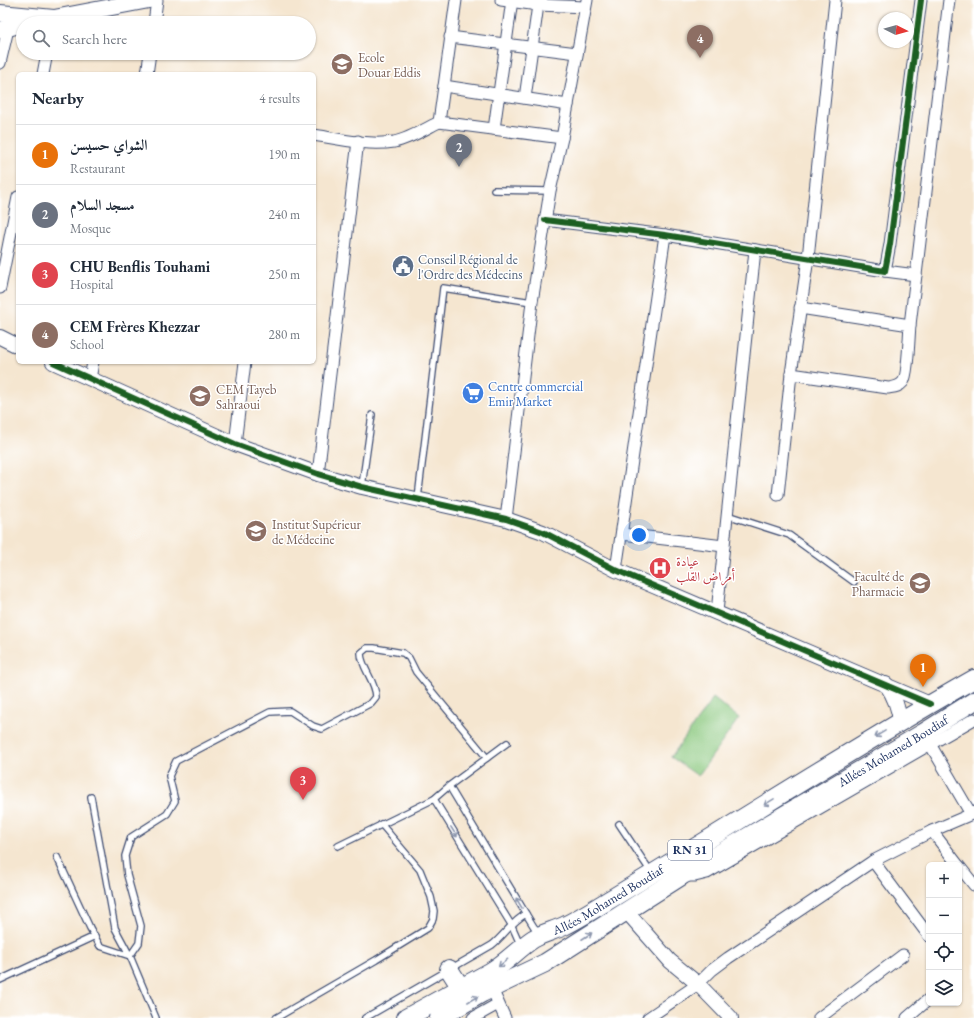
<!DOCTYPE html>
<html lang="en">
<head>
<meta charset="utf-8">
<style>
  body { margin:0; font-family:"EB Garamond",Amiri,serif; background:#f6f6f7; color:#1f2937 }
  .controls { position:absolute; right:12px; bottom:12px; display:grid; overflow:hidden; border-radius:6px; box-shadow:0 1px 3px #0004 }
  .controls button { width:36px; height:36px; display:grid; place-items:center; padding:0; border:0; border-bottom:1px solid #e0e1e3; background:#fff; color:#1f2937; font:20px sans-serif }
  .compass { position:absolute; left:878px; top:12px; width:36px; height:36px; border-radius:50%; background:#fff; box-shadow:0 1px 3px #0004; rotate:95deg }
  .you { position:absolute; left:639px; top:535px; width:14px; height:14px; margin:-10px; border:3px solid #fff; border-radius:50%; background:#1a73e8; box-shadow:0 0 0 6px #1a73e833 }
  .badge { display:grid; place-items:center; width:26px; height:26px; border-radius:50%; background:#b45309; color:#fff; font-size:13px; font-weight:700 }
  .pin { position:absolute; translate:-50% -33px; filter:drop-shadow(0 1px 2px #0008) }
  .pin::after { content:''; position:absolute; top:21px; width:14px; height:12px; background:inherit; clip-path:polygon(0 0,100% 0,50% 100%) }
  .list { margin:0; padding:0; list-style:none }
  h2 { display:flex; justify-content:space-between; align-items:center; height:52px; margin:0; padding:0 16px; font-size:17px }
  h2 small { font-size:13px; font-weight:400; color:#747a83 }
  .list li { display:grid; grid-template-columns:26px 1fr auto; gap:12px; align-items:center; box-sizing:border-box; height:60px; padding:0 16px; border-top:1px solid #e0e1e3 }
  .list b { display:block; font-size:15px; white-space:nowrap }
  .list p { margin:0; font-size:13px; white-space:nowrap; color:#747a83 }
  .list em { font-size:13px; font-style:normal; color:#747a83 }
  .icon { flex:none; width:22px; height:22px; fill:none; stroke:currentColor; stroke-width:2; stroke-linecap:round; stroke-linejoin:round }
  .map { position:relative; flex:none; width:974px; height:1018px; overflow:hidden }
  .search { position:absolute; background:#fff; box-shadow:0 1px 3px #0004; left:16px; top:16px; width:300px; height:44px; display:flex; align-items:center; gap:10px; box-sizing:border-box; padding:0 14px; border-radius:22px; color:#747a83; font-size:15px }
  .panel { position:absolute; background:#fff; box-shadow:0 1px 3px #0004; left:16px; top:72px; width:300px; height:292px; border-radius:6px }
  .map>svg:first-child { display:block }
  .green { fill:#8ac87e; stroke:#527c6e }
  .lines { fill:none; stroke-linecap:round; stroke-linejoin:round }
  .service-casing { stroke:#3c4a6f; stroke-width:8 }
  .minor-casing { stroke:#3c4a6f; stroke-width:13 }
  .tertiary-casing { stroke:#3c4a6f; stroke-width:16 }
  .secondary-casing { stroke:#3c4a6f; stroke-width:18 }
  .primary-casing { stroke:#3c4a6f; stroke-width:20 }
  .service { stroke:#fff; stroke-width:5.5 }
  .minor { stroke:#fff; stroke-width:11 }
  .tertiary { stroke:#fff; stroke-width:14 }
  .secondary { stroke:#fff; stroke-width:16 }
  .primary { stroke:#fff; stroke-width:18 }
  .cycleway-casing { stroke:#fff; stroke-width:8 }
  .cycleway { stroke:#1b5e20; stroke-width:6 }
  .oneway { stroke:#8d97ae }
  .labels { text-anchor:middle; stroke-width:3; stroke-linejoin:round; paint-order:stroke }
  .shield { fill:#fff; stroke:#5f6d8e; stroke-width:1 }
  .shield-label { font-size:12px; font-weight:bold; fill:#1b2f5e }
  .education-label { font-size:13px; fill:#785e54; stroke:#fff; text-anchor:start }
  .service-label { font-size:13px; fill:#4e5e75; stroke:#fff; text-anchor:start }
  .shop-label { font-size:13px; fill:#366cbe; stroke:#fff; text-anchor:start }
  .health-label { font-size:13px; fill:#be3a42; stroke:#fff; text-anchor:start }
  .street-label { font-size:13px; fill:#1b2f5e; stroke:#fff }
</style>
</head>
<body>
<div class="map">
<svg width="974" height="1018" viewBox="0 0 974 1018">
  <rect width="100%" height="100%" fill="#fff"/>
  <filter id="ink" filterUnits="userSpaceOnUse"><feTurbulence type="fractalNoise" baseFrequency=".025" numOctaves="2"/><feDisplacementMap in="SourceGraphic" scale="8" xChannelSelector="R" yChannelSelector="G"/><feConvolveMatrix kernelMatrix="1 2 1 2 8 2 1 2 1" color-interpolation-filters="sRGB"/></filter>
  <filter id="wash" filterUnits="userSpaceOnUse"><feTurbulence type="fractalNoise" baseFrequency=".012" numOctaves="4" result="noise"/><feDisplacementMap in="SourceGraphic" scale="16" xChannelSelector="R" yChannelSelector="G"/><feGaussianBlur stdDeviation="0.9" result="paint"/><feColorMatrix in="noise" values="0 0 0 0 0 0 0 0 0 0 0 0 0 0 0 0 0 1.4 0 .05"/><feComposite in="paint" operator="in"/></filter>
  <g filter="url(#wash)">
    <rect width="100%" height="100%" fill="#f5e6d0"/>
    <polygon class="green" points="713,698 739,718 698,776 671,757"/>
  </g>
  <g filter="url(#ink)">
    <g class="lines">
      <g class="service-casing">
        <g id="service">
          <polyline points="494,190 550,191"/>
          <polyline points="362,486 372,415"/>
          <polyline points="418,498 443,288 532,302"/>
          <polyline points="727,515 789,535 854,582"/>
          <polyline points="449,786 526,914 534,927 540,933"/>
          <polyline points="91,797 115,928 130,956 156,1018"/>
          <polyline points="434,799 512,926 520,944"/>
          <polyline points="619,824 651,872"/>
          <polyline points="338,846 434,799 449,786 507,743"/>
          <path d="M57,857L90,928L100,946L130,956L139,943L141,926L127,875L125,856L131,837L167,814L175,801L169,776L176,761L270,712L290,711L313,726L322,729L371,703L376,697C376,681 361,668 361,653L367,648H374L403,653L409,658L416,672L487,758"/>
          <polyline points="0,980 95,936"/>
          <polyline points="276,1018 376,960 428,928 433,919 434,911 431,897 420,870 381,824"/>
          <path d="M365,1018L492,945C504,936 512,921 526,914"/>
        </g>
      </g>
      <g class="minor-casing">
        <g id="minor">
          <polyline points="501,0 538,5 585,7"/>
          <polyline points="154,23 157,0"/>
          <polyline points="450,37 577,53"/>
          <polyline points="0,63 8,29"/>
          <polyline points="43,74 47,53"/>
          <polyline points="147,74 150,53"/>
          <polyline points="444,86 568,105"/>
          <polyline points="525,98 538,5"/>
          <polyline points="439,122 562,138"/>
          <polyline points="494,129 512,0"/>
          <path d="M314,135C339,139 368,146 394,142C409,139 425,129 439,122L456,0"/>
          <polyline points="545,220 665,235 885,271 890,244 921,0"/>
          <polyline points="885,271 916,275"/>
          <polyline points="0,288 18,197"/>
          <polyline points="910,325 949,0"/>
          <path d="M791,374L888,388C894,387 899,387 903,382C908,376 909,335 910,325L800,308"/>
          <polyline points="90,379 93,362"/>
          <polyline points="235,444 245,362"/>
          <polyline points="318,474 358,141"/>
          <polyline points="778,495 791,374 808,258 835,0"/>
          <polyline points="506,519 532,302 550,191 562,138 587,0"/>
          <polyline points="622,534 724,546"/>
          <polyline points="616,570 665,235"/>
          <polyline points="717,612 755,250"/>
          <polyline points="927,739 971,814"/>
          <polyline points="932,831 958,865"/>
          <polyline points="873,861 929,936"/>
          <polyline points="959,866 974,885"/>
          <polyline points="687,876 695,876 707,873 974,719"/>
          <polyline points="492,989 505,1018"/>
          <polyline points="473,1018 498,1004"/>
          <polyline points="648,1018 698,984 712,970 728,958 873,861 932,831 974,813"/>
          <polyline points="819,1018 903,955"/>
          <polyline points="907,1018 929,999"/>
        </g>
      </g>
      <g class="tertiary-casing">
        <g id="tertiary">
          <polyline points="0,337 18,346"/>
          <polyline points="53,362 235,444 318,474 362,487 506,519 543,532 616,570 930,704"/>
          <path d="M886,684C894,696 899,707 900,722"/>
          <polyline points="626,911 670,961 698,984 731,1018"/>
        </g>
      </g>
      <g class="secondary-casing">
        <g id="secondary">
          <polyline points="0,13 54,18 149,0"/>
          <polyline points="0,30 23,24"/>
        </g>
      </g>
      <g class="primary-casing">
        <g id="primary">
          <polyline points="449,969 461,988"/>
          <path id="s1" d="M406,1018L490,972C506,963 518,949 533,939C543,933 553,931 564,926C581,918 597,907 614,897C734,825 852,748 974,679"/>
          <path id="s2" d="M439,1018L482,993L545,963L683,875L923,733L974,701"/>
        </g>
      </g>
      <use href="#service" class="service"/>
      <use href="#minor" class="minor"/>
      <use href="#tertiary" class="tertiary"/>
      <use href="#secondary" class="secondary"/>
      <use href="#primary" class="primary"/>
      <g class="cycleway-casing">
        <g id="cycleway">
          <polyline points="545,220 665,235 885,271 890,244 921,0"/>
          <polyline points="53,362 235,444 318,474 362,487 506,519 543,532 616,570 930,704"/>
        </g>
      </g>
      <use href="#cycleway" class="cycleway"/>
    </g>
    <defs><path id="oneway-shaft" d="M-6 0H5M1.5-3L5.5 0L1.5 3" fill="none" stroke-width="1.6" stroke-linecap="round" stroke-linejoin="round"/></defs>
    <g class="oneway">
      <use href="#oneway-shaft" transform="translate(880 734) rotate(149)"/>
      <use href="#oneway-shaft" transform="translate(769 802) rotate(148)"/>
      <use href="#oneway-shaft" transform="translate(454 832) rotate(58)"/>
      <use href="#oneway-shaft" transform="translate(519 903) rotate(-121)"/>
      <use href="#oneway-shaft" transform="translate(587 936) rotate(-33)"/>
      <use href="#oneway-shaft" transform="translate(503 963) rotate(141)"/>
      <use href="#oneway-shaft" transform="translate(473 999) rotate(-30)"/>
    </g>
  </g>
  <defs>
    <g id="school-disc" transform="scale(1.15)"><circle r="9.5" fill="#8d6e63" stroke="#fff"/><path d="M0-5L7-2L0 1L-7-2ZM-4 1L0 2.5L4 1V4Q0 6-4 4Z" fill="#fff"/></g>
    <g id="civic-disc" transform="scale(1.15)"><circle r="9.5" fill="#5c6f8a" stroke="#fff"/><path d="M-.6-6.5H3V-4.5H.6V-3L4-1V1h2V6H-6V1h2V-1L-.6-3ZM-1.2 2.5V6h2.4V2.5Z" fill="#fff"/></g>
    <g id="supermarket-disc" transform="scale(1.15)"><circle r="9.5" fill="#3f7fe0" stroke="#fff"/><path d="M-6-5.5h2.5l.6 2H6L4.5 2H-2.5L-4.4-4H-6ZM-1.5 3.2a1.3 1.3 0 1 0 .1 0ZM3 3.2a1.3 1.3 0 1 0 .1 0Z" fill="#fff"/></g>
    <g id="university-disc" transform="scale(1.15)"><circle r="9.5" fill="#8d6e63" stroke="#fff"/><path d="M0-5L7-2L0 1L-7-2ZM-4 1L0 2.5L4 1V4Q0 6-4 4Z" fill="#fff"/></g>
    <g id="hospital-disc" transform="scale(1.15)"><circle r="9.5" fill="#e0444e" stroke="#fff"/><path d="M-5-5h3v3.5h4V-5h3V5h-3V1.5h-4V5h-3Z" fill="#fff"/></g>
  </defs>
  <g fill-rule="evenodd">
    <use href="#school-disc" x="342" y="64"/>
    <use href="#civic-disc" x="403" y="266"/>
    <use href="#supermarket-disc" x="473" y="393"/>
    <use href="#school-disc" x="200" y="396"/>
    <use href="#university-disc" x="256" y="531"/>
    <use href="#hospital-disc" x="660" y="568"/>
    <use href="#university-disc" x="920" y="583"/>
  </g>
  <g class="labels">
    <rect class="shield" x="668" y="840" width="44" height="20" rx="3"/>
    <g class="shield-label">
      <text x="690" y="854">RN 31</text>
    </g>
    <g class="education-label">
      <text x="358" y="62">Ecole<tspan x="358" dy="15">Douar Eddis</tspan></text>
      <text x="216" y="394">CEM Tayeb<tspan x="216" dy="15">Sahraoui</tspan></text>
      <text x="272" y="529">Institut Supérieur<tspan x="272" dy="15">de Médecine</tspan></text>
      <text x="904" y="581" text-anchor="end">Faculté de<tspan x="904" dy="15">Pharmacie</tspan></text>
    </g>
    <g class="service-label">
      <text x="418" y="264">Conseil Régional de<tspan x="418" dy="15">l'Ordre des Médecins</tspan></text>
    </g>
    <g class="shop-label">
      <text x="488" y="391">Centre commercial<tspan x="488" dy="15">Emir Market</tspan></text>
    </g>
    <g class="health-label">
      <text x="676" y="566">عيادة<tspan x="676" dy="15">أمراض القلب</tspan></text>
    </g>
    <g class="street-label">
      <text dy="5" stroke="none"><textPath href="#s2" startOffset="527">Allées Mohamed Boudiaf</textPath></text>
      <text dy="5" stroke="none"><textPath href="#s1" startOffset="235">Allées Mohamed Boudiaf</textPath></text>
    </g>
  </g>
</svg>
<div class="controls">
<button>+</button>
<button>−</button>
<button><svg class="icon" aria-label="locate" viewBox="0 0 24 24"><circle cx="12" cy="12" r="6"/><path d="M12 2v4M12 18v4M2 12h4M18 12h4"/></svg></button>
<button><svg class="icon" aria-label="layers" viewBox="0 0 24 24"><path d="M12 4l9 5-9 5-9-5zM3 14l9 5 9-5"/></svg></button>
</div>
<svg class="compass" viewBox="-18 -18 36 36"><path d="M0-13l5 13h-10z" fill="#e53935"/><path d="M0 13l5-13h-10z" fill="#747a83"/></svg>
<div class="you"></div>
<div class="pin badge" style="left:923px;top:687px;background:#e8710a">1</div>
<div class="pin badge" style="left:459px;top:167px;background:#6b7280">2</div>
<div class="pin badge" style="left:303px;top:800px;background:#e0444e">3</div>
<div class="pin badge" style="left:700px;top:58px;background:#8d6e63">4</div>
<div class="search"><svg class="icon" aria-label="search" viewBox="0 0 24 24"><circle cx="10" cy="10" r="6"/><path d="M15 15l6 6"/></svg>Search here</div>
<section class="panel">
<h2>Nearby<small>4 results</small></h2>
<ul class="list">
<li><span class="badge" style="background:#e8710a">1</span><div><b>الشواي حسيسن</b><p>Restaurant</p></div><em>190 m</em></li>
<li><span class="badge" style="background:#6b7280">2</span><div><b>مسجد السلام</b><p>Mosque</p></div><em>240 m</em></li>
<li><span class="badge" style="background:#e0444e">3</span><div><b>CHU Benflis Touhami</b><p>Hospital</p></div><em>250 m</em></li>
<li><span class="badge" style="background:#8d6e63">4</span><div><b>CEM Frères Khezzar</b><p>School</p></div><em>280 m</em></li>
</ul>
</section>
</div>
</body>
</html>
